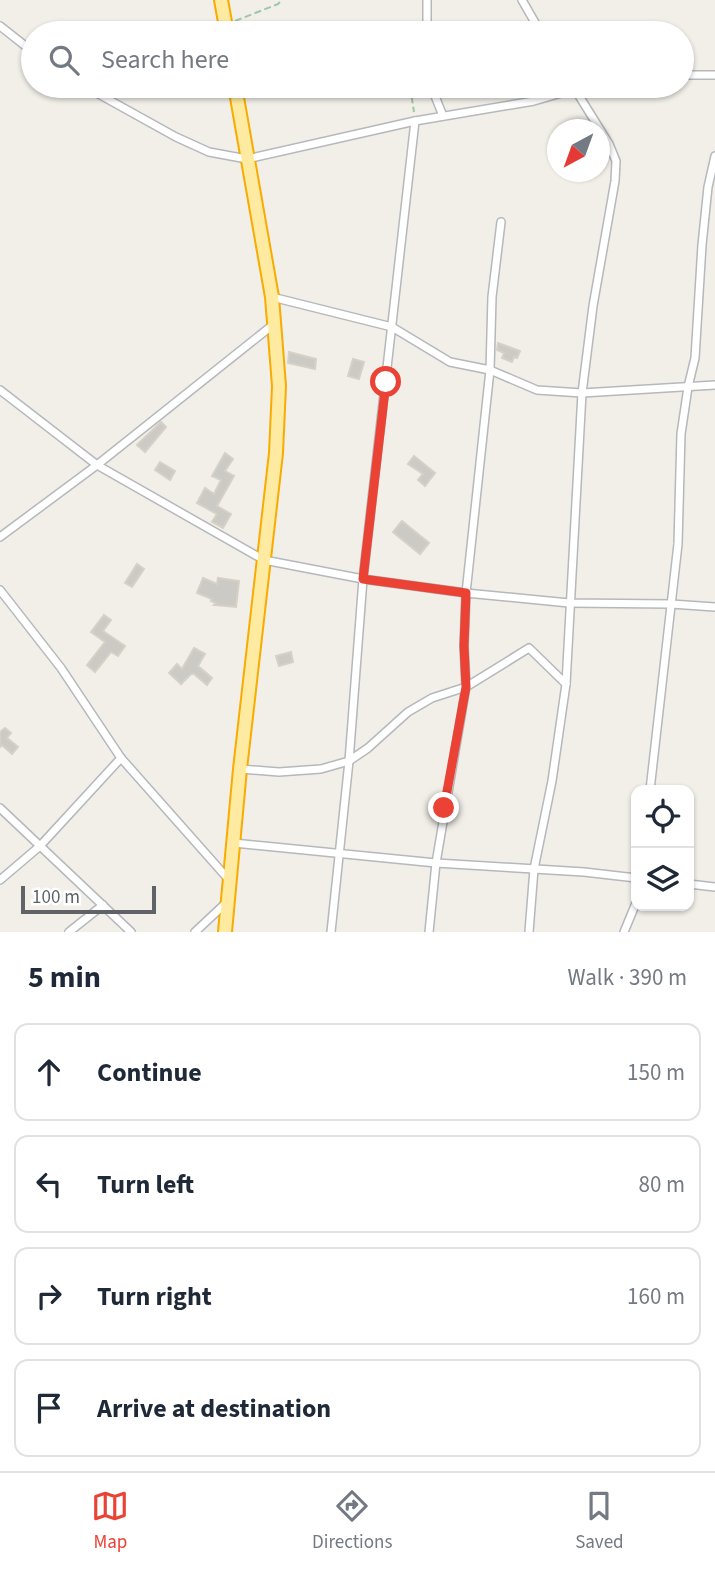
<!DOCTYPE html>
<html lang="en">
<head>
<meta charset="utf-8">
<style>
  body { margin:0; font-family:"Source Sans 3",sans-serif; background:#f2f2f3; color:#1f2937 }
  .controls { position:absolute; right:21px; bottom:21px; display:grid; overflow:hidden; border-radius:14px; box-shadow:0 2px 5px #0004 }
  .controls button { width:63px; height:63px; display:grid; place-items:center; padding:0; border:0; border-bottom:2px solid #e0e1e3; background:#fff; color:#1f2937; font:35px sans-serif }
  .compass { position:absolute; left:547px; top:119px; width:63px; height:63px; border-radius:50%; background:#fff; box-shadow:0 2px 5px #0004; rotate:221deg }
  .scale { position:absolute; left:21px; bottom:18px; width:135px; box-sizing:border-box; padding-left:7px; border:4px solid #5f6368; border-top:0; font-size:19px; line-height:24px; white-space:nowrap; color:#5f6368; -webkit-text-stroke:5px #fff; paint-order:stroke }
  .stop { position:absolute; width:21px; height:21px; margin:-16px; border:5px solid #ea4335; border-radius:50%; background:#fff }
  .stop.end { background:#ea4335; border-color:#fff; box-shadow:0 2px 7px #0008 }
  .list { margin:0; padding:0; list-style:none }
  h2 { display:flex; justify-content:space-between; align-items:center; height:91px; margin:0; padding:0 28px; font-size:30px }
  h2 small { font-size:23px; font-weight:400; color:#747a83 }
  .list li { display:grid; grid-template-columns:46px 1fr auto; gap:21px; align-items:center; box-sizing:border-box; height:98px; margin:0 14px 14px; padding:0 14px; border:2px solid #e0e1e3; border-radius:14px }
  .list b { display:block; font-size:26px; white-space:nowrap }
  .list em { font-size:23px; font-style:normal; color:#747a83 }
  .icon { flex:none; width:38px; height:38px; fill:none; stroke:currentColor; stroke-width:2; stroke-linecap:round; stroke-linejoin:round }
  .map { position:relative; flex:none; width:715px; height:932px; overflow:hidden }
  .search { position:absolute; background:#fff; box-shadow:0 2px 5px #0004; left:21px; right:21px; top:21px; height:77px; display:flex; align-items:center; gap:18px; box-sizing:border-box; padding:0 24px; border-radius:38px; color:#747a83; font-size:26px }
  .sheet { height:539px; background:#fff }
  nav { display:flex; justify-content:space-around; align-items:center; box-sizing:border-box; height:98px; border-top:2px solid #e0e1e3; background:#fff; font-size:19px; color:#747a83 }
  nav a { display:grid; justify-items:center; gap:4px }
  nav .on { color:#ea4335 }
  .map>svg:first-child { display:block }
  .building { fill:#cccac5; stroke:#d6d1c6; stroke-width:2 }
  .lines { fill:none; stroke-linecap:round; stroke-linejoin:round }
  .minor-casing { stroke:#b5b8bc; stroke-width:10 }
  .trunk-casing { stroke:#f9ab00; stroke-width:16 }
  .path { stroke:#9cc7a9; stroke-width:2; stroke-dasharray:7 3.5; stroke-linecap:butt }
  .minor { stroke:#fff; stroke-width:7 }
  .trunk { stroke:#feeaa1; stroke-width:12 }
  .route { stroke:#ea4335; stroke-width:9 }
</style>
</head>
<body>
<div class="map">
<svg width="715" height="932" viewBox="0 0 715 932">
  <rect width="100%" height="100%" fill="#f1efe8"/>
  <g class="building">
    <polygon points="498,343 520,351 517,358 514,357 512,362 502,358 504,353 497,350"/>
    <polygon points="289,352 316,359 315,369 288,363"/>
    <polygon points="353,359 364,362 359,379 348,376"/>
    <polygon points="161,422 166,427 145,452 137,445"/>
    <polygon points="225,453 233,459 225,471 234,476 217,506 231,514 223,528 212,522 217,514 197,503 205,488 214,494 221,480 212,476"/>
    <polygon points="414,456 435,473 425,486 418,480 423,474 408,464"/>
    <polygon points="160,462 175,471 170,480 155,470"/>
    <polygon points="402,521 429,543 420,554 393,532"/>
    <polygon points="137,564 144,569 132,587 125,583"/>
    <polygon points="203,578 217,584 218,578 239,581 236,607 214,605 216,603 211,601 212,599 197,593"/>
    <polygon points="104,615 111,620 103,631 125,646 118,656 111,652 95,672 87,665 105,642 91,632"/>
    <polygon points="194,648 205,654 198,666 212,678 207,685 194,674 191,674 181,684 169,673 177,664 182,669"/>
    <polygon points="291,652 293,662 279,666 276,656"/>
    <polygon points="5,728 11,733 7,738 18,747 12,754 2,745 0,747 0,732"/>
  </g>
  <g class="lines">
    <g class="minor-casing">
      <g id="minor">
        <polyline points="427,0 427,33"/>
        <polyline points="522,0 541,33"/>
        <polyline points="0,26 33,52"/>
        <polyline points="682,75 715,75"/>
        <polyline points="84,86 176,137 209,152 247,159 415,121 534,101 575,89 597,86"/>
        <path d="M309,86C320,92 330,92 342,88V86"/>
        <polyline points="431,86 443,116"/>
        <polyline points="272,297 392,327 450,362 490,370 537,390 582,393 715,385"/>
        <polyline points="0,390 97,465 264,560 363,579 466,593 569,603 671,604 715,607"/>
        <polyline points="0,537 97,465 274,324"/>
        <polyline points="0,590 61,668 121,758 230,881"/>
        <polyline points="240,769 279,772 321,769 349,761 368,748 408,712 432,698 466,687 529,648 566,684"/>
        <polyline points="650,790 678,544 681,434 688,387 695,358 702,245 708,187 715,156"/>
        <polyline points="0,808 131,932"/>
        <polyline points="234,843 436,863 584,872 636,878"/>
        <polyline points="0,880 40,846 121,758"/>
        <polyline points="689,884 715,887"/>
        <polyline points="69,932 103,905"/>
        <polyline points="195,932 227,902"/>
        <polyline points="331,932 349,761 363,579 415,121"/>
        <polyline points="429,932 436,863 466,687 464,646 466,593 490,370 492,297 501,222"/>
        <polyline points="529,932 534,869 552,781 566,684 582,393 593,306 615,181 616,161 609,144 573,86"/>
        <polyline points="624,932 636,903"/>
      </g>
    </g>
    <g class="trunk-casing">
      <g id="trunk">
        <polyline points="221,0 227,33"/>
        <polyline points="225,932 240,769 276,453 279,386 272,297 235,86"/>
      </g>
    </g>
    <g class="path">
      <polyline points="235,21 278,4 282,0"/>
      <polyline points="410,86 414,112"/>
    </g>
    <use href="#minor" class="minor"/>
    <use href="#trunk" class="trunk"/>
  </g>
  <g class="lines">
    <polyline class="route" points="386,382 363,579 466,593 464,646 466,687 444,808"/>
  </g>
</svg>
<div class="controls">
<button><svg class="icon" aria-label="locate" viewBox="0 0 24 24"><circle cx="12" cy="12" r="6"/><path d="M12 2v4M12 18v4M2 12h4M18 12h4"/></svg></button>
<button><svg class="icon" aria-label="layers" viewBox="0 0 24 24"><path d="M12 4l9 5-9 5-9-5zM3 14l9 5 9-5"/></svg></button>
</div>
<svg class="compass" viewBox="-18 -18 36 36"><path d="M0-13l5 13h-10z" fill="#e53935"/><path d="M0 13l5-13h-10z" fill="#747a83"/></svg>
<div class="scale">100 m</div>
<div class="stop" style="left:386px;top:382px"></div>
<div class="stop end" style="left:444px;top:808px"></div>
<div class="search"><svg class="icon" aria-label="search" viewBox="0 0 24 24"><circle cx="10" cy="10" r="6"/><path d="M15 15l6 6"/></svg>Search here</div>
</div>
<section class="sheet">
<h2>5 min<small>Walk · 390 m</small></h2>
<ul class="list">
<li><svg class="icon" aria-label="ahead" viewBox="0 0 24 24"><path d="M12 20V5M6 11l6-6 6 6"/></svg><div><b>Continue</b></div><em>150 m</em></li>
<li><svg class="icon" aria-label="left" viewBox="0 0 24 24"><path d="M17 20v-9H6M10 6l-5 5 5 5"/></svg><div><b>Turn left</b></div><em>80 m</em></li>
<li><svg class="icon" aria-label="right" viewBox="0 0 24 24"><path d="M7 20v-9h11M14 6l5 5-5 5"/></svg><div><b>Turn right</b></div><em>160 m</em></li>
<li><svg class="icon" aria-label="arrive" viewBox="0 0 24 24"><path d="M6 21V4h12l-3 4 3 4H6"/></svg><div><b>Arrive at destination</b></div></li>
</ul>
</section>
<nav>
<a class="on"><svg class="icon" aria-label="map" viewBox="0 0 24 24"><path d="M3 6l6-2 6 2 6-2v14l-6 2-6-2-6 2zM9 4v14M15 6v14"/></svg>Map</a>
<a><svg class="icon" aria-label="directions" viewBox="0 0 24 24"><path d="M12 3l9 9-9 9-9-9zM9 14v-3h6M13 9l2 2-2 2"/></svg>Directions</a>
<a><svg class="icon" aria-label="saved" viewBox="0 0 24 24"><path d="M7 4h10v16l-5-4-5 4z"/></svg>Saved</a>
</nav>
</body>
</html>
